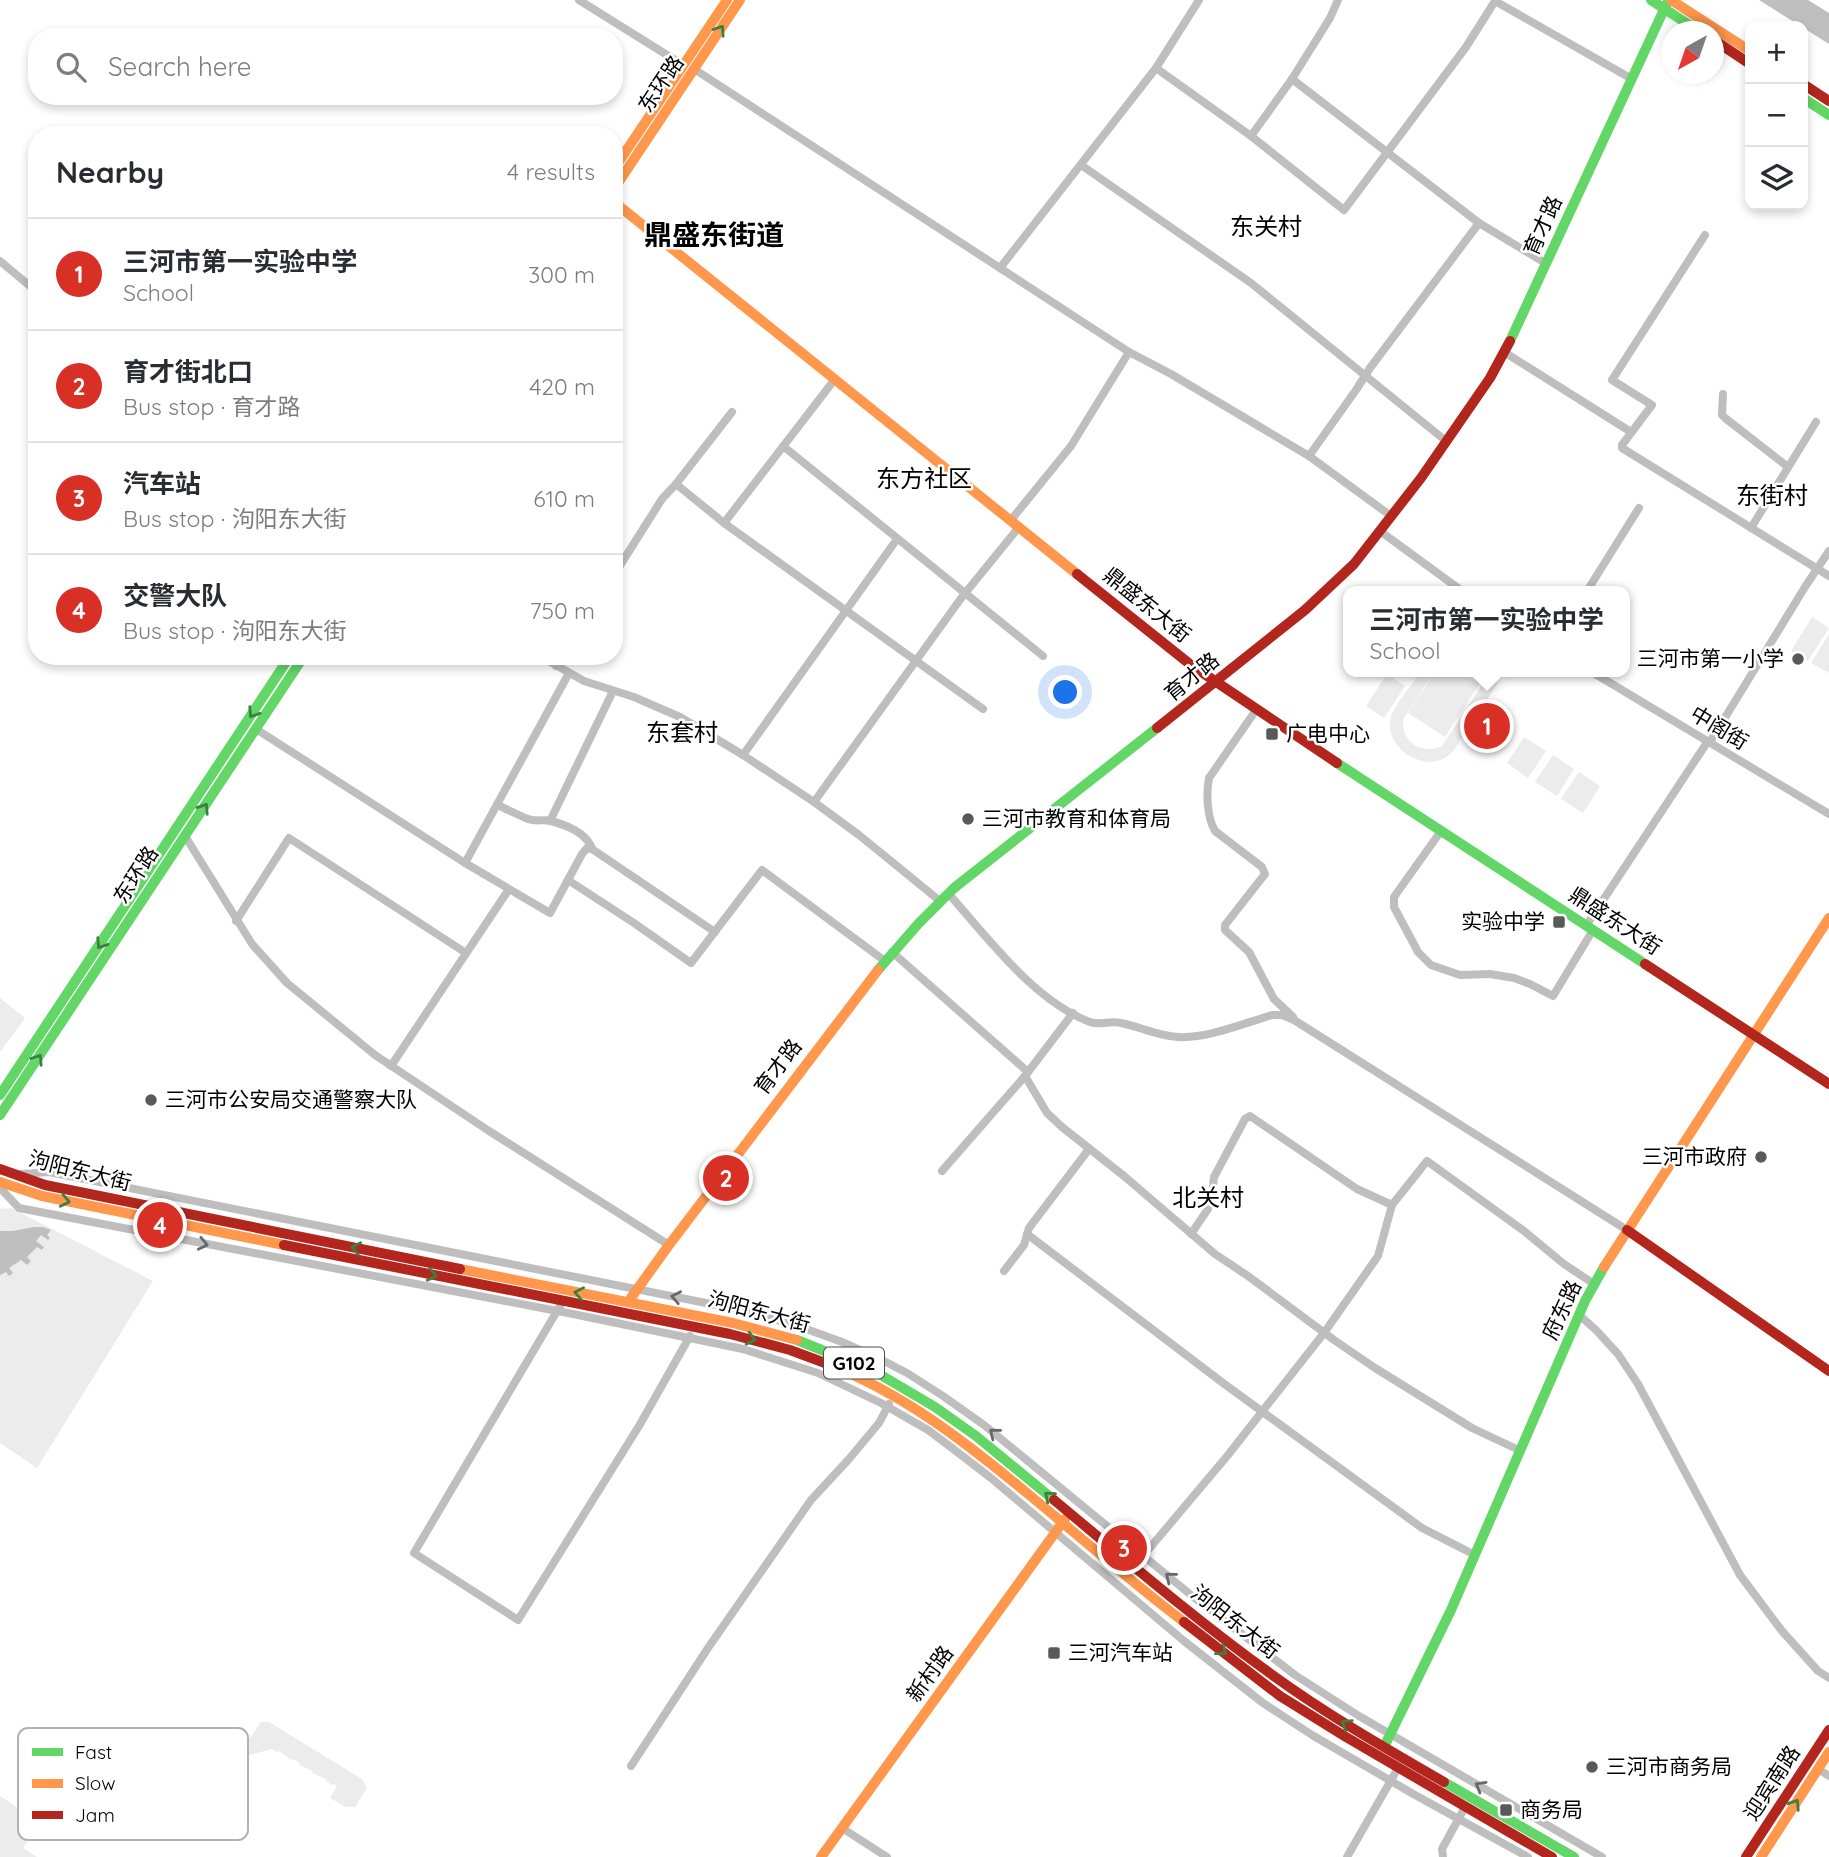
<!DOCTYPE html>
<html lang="en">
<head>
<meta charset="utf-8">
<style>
  body { margin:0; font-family:Quicksand,"Noto Sans SC",sans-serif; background:#f7f7f7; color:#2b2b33 }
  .controls { position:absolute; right:21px; top:21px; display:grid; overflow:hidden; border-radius:14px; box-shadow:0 4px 10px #0003 }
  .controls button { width:63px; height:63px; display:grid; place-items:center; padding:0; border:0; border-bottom:2px solid #e1e1e2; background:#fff; color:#2b2b33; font:35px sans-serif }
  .compass { position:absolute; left:1661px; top:21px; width:63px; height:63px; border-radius:50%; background:#fff; box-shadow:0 4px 10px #0003; rotate:220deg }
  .you { position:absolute; left:1066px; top:693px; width:24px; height:24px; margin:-18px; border:5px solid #fff; border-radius:50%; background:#1a73e8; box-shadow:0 0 0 10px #1a73e833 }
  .badge { display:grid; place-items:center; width:46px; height:46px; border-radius:50%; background:#d93025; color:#fff; font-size:23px; font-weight:700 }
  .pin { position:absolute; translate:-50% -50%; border:4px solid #fff; box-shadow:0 2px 7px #0006 }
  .popup { position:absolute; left:1343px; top:586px; width:287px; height:91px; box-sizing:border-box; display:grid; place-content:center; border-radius:14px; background:#fff; filter:drop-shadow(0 2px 5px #0005); font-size:23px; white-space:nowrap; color:#7c7c81 }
  .popup b { font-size:26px; color:#2b2b33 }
  .popup::after { content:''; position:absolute; left:50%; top:100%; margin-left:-14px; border:14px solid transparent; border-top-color:#fff }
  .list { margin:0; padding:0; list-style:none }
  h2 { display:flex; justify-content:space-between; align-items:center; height:91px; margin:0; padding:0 28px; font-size:30px }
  h2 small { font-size:23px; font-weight:400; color:#7c7c81 }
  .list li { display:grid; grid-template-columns:46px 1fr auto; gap:21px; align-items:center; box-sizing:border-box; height:112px; padding:0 28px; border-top:2px solid #e1e1e2 }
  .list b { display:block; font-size:26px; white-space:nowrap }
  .list p { margin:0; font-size:23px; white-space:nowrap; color:#7c7c81 }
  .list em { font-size:23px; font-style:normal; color:#7c7c81 }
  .icon { flex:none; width:38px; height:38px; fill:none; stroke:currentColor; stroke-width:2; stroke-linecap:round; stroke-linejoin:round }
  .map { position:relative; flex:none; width:1829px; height:1857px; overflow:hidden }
  .search { position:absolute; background:#fff; box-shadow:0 4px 10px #0003; left:28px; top:28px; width:595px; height:77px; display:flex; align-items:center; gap:18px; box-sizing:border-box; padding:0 24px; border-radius:28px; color:#7c7c81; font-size:26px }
  .panel { position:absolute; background:#fff; box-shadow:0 4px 10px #0003; left:28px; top:126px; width:595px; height:539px; border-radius:28px }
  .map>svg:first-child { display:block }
  .green { fill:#ececec }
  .water { fill:#bfbfbf }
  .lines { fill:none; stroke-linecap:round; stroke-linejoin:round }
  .street { stroke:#bebebe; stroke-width:8 }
  .fast { stroke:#63d668; stroke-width:10 }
  .slow { stroke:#ff974d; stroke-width:10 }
  .jam { stroke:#b3261e; stroke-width:10 }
  .oneway { stroke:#3b803e }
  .oneway2 { stroke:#686868 }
  .poi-dot { fill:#595959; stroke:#fff; stroke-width:2.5 }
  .labels { text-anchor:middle; stroke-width:5; stroke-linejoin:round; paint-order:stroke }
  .shield { fill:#fff; stroke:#4c4c4c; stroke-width:2 }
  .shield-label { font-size:19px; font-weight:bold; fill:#000 }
  .street-label { font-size:21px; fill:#000; stroke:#fff }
  .poi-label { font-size:21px; fill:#000; stroke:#fff; text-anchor:start }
  .quarter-label { font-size:24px; fill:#000; stroke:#fff }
  .district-label { font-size:28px; font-weight:bold; fill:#000; stroke:#fff }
  .key { fill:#fff; stroke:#b2b2b2; stroke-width:2 }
  .key-label { font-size:19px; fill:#000 }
</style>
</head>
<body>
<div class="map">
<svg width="1829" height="1857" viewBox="0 0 1829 1857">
  <rect width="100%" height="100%" fill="#fff"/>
  <g class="green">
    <polygon points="1812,617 1829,628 1808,661 1791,651"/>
    <polygon points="1829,634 1829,673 1811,663"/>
    <path d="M1420,672H1434L1403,720C1402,743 1422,755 1442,746L1485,680L1486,672H1498L1497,684C1486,701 1475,718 1464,734C1459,741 1455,751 1448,756C1424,774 1382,747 1391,717C1394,706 1413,683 1420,672Z"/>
    <polygon points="1435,672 1462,672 1480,683 1445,737 1408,713"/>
    <polygon points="1387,674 1405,686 1384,718 1366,706"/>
    <polygon points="1524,737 1546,751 1528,778 1507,763"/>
    <polygon points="1553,755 1574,769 1557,796 1535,782"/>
    <polygon points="1579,772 1600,786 1583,813 1561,799"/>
    <polygon points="0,998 25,1018 0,1052"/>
    <polygon points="11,1208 153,1281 37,1468 0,1443 0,1209"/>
    <polygon points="261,1722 269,1722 362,1779 367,1788 355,1807 346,1807 330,1798 337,1786 333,1784 332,1785 326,1781 326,1779 312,1773 313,1771 299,1765 300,1763 293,1759 291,1760 279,1751 277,1752 272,1749 249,1755 247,1759 245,1758 239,1772 237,1771 231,1786 228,1786 224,1792 226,1794 222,1801 220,1800 218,1803 230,1810 221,1826 217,1823 214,1812 204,1805"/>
    <polygon points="0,1796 40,1822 23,1848 37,1857 0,1857"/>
  </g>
  <g class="water">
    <polygon points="1759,0 1808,0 1829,13 1829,44"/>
    <polygon points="34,1227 43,1227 51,1230 47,1235 50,1238 48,1240 41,1235 36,1241 44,1247 42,1250 37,1247 27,1257 31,1261 27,1265 21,1260 9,1268 13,1273 9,1276 6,1272 0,1275 0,1231 13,1231"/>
  </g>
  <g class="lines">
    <g class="street">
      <polyline points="579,0 683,65"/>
      <polyline points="1156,68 1251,136 1344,210 1466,47 1495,1 1632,79"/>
      <polyline points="694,69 1129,352 1171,374 1309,456 1391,516"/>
      <polyline points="1292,79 1479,223 1547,264"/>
      <polyline points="1251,136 1292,79 1330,18 1338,0"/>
      <polyline points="1081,165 1251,283 1446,441"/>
      <polyline points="1705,235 1612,380 1652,405 1622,445 1622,448 1829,576"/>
      <polyline points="0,261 37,292"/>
      <polyline points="1000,268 1156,68 1199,0"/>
      <polyline points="1504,352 1631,432"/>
      <polyline points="1723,394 1722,415 1725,418 1788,467"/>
      <polyline points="783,446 1043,656"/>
      <polyline points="1309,456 1356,390 1370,368 1479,223"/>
      <polyline points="676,484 724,523 983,709"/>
      <polyline points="1011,520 1071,446 1129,352"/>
      <polyline points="724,523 835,379"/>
      <polyline points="1751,528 1816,422"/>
      <polyline points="1380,531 1462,591"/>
      <polyline points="614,575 662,499 676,484 732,412"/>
      <polyline points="1587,591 1639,508"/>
      <polyline points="540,656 584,681 634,697 680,717 743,755 814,802 859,835 940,901"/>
      <polyline points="556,666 563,656"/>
      <polyline points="1592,672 1829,814"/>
      <path d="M1256,710L1209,778C1206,794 1207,817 1215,831L1262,867L1265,874L1225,925V930L1249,952L1274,999L1293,1017"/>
      <polyline points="256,729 465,863 550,913 582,854 587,848 592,849 715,932"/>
      <polyline points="1710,742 1805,587 1829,551"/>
      <polyline points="743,755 897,539"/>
      <polyline points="814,802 962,597 1019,527"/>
      <path d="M497,805C507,809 518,815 528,819C536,822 543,819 551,821C566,825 587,833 592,849"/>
      <polyline points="550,821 613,691"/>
      <polyline points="1441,831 1394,897 1394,907 1418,952 1431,965 1460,975 1490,974 1514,978 1530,984 1553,996 1593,930"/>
      <polyline points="185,836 252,944 287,983 375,1055 489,1131 669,1245"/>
      <polyline points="465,863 569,673"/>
      <polyline points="568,880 634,923 691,963 762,870 885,961"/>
      <path d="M948,893C987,937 1034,1001 1090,1022C1101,1026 1110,1020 1121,1023C1141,1027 1158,1036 1178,1037C1206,1039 1245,1023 1272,1015H1282L1294,1020L1627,1230"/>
      <polyline points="236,921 289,838 466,953"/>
      <polyline points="1586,926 1708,741"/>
      <polyline points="892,952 1028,1072"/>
      <polyline points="391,1066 509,889"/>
      <polyline points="1025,1076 1047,1113 1062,1127 1124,1176 1215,1254 1248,1276 1334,1340 1375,1368 1472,1428 1521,1451"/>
      <polyline points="942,1171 1025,1076 1073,1013"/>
      <polyline points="21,1174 49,1172 736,1309 798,1326 842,1342 880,1359 907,1373 943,1396 984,1425 1191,1595 1295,1675 1359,1716 1602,1857"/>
      <polyline points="0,1188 19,1208 568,1313 743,1349 818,1373 881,1403 928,1430 952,1448 991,1478 1184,1641 1263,1703 1312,1735 1415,1795 1528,1857"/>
      <polyline points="1027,1234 1223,1383 1422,1528 1475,1555"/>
      <polyline points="1191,1234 1208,1209 1212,1195 1214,1177 1245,1119 1250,1116 1357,1189 1392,1205"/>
      <polyline points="1004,1271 1024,1245 1029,1228 1089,1149"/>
      <polyline points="560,1306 414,1553 518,1620 639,1426 690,1336"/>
      <polyline points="1579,1315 1596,1330 1618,1354 1638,1384 1740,1575 1782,1631 1818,1671 1829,1678"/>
      <polyline points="1143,1556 1228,1455 1324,1333 1378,1256 1392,1205 1427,1161 1524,1231 1564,1264 1594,1284"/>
      <polyline points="631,1766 708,1648 811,1500 849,1459 879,1423 889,1404"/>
      <polyline points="1818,1769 1829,1776"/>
      <polyline points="842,1828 887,1857"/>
      <polyline points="1347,1857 1398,1768"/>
      <polyline points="1443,1857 1442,1849 1465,1807"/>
    </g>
    <g class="fast">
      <polyline points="1651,0 1700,32"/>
      <polyline points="1803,98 1829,115"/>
      <polyline points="1510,341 1667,3"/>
      <polyline points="1337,763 1645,964"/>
      <polyline points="878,970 919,923 954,888 1157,728"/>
      <polyline points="0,1095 290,656"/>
      <polyline points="0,1115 304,656"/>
      <polyline points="797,1340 874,1371 935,1407 976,1436 1054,1500"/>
      <polyline points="1384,1747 1451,1610 1585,1301 1604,1267"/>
      <polyline points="1444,1782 1574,1857"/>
    </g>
    <g class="slow">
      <polyline points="1671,0 1750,51"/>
      <polyline points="614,169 727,0"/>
      <polyline points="614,189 740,0"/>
      <polyline points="614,202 1077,574"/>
      <polyline points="0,1182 42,1196 284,1245"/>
      <polyline points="1604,1267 1829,918"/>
      <polyline points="460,1269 733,1323 797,1340"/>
      <polyline points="628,1302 669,1245 878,970"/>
      <path d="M825,1363C903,1393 964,1441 1027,1493C1079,1536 1130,1581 1184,1622"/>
      <polyline points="821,1857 1065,1519"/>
      <polyline points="1761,1857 1829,1752"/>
    </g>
    <g class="jam">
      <polyline points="1714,40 1750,64"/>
      <polyline points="1803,84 1829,101"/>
      <polyline points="1077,574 1191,665 1337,763"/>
      <polyline points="1157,728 1305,610 1354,564 1421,478 1490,378 1510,341"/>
      <polyline points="1645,964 1829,1084"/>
      <polyline points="0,1169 45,1185 460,1269"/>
      <polyline points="1627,1230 1829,1371"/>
      <polyline points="284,1245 730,1334 790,1350 825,1363"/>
      <path d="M1054,1500C1125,1559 1196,1620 1271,1674C1326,1714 1385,1748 1444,1782"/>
      <polyline points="1184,1622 1280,1696 1346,1737 1552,1857"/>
      <polyline points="1746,1857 1829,1730"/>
    </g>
  </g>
  <defs><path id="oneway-chevron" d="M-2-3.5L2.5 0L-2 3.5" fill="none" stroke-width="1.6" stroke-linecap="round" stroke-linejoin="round" transform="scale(1.75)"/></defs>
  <g class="oneway">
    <use href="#oneway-chevron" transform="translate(720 30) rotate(-56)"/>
    <use href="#oneway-chevron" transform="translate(253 713) rotate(123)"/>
    <use href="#oneway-chevron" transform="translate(204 808) rotate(-57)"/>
    <use href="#oneway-chevron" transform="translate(101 944) rotate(123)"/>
    <use href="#oneway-chevron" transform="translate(38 1059) rotate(-56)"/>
    <use href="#oneway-chevron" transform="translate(65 1201) rotate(12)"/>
    <use href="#oneway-chevron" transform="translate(356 1248) rotate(-169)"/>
    <use href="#oneway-chevron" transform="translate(432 1275) rotate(12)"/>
    <use href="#oneway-chevron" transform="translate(579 1293) rotate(-169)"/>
    <use href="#oneway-chevron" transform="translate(751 1339) rotate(14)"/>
    <use href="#oneway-chevron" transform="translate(1049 1496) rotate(-140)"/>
    <use href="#oneway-chevron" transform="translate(1222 1651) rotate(38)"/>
    <use href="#oneway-chevron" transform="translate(1346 1724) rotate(-148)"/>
    <use href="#oneway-chevron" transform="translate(1795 1804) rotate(-57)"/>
  </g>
  <g class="oneway2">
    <use href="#oneway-chevron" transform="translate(203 1244) rotate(12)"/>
    <use href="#oneway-chevron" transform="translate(676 1297) rotate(-169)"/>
    <use href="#oneway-chevron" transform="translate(994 1433) rotate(-141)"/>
    <use href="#oneway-chevron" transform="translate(1170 1577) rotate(-141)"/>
    <use href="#oneway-chevron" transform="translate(1480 1786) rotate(-150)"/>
  </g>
  <g class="poi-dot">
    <circle cx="1798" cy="659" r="7"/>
    <rect x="1265" y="727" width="14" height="14" rx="3.5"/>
    <circle cx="968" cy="819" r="7"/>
    <rect x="1552" y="915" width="14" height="14" rx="3.5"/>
    <circle cx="151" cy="1100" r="7"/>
    <circle cx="1761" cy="1157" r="7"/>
    <rect x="1047" y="1646" width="14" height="14" rx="3.5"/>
    <circle cx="1592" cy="1767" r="7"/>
    <rect x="1499" y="1803" width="14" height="14" rx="3.5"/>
  </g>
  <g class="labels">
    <rect class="shield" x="824" y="1347.5" width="60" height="31" rx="5"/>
    <g class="shield-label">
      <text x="854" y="1370">G102</text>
    </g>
    <g class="street-label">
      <text transform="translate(661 84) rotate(-56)" y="7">东环路</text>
      <text transform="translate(1543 226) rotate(-66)" y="7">育才路</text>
      <text transform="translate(1147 605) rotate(39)" y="7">鼎盛东大街</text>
      <text transform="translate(1192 677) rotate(-39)" y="7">育才路</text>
      <text transform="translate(1719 728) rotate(31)" y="7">中阁街</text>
      <text transform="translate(136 875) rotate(-57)" y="7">东环路</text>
      <text transform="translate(1615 921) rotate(33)" y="7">鼎盛东大街</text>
      <text transform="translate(778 1067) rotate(-53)" y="7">育才路</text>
      <text transform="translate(80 1171) rotate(14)" y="7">泃阳东大街</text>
      <text transform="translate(1562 1310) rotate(-65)" y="7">府东路</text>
      <text transform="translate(759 1312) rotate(15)" y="7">泃阳东大街</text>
      <text transform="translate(1235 1622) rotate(38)" y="7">泃阳东大街</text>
      <text transform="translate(930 1674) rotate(-54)" y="7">新村路</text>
      <text transform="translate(1772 1783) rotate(-57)" y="7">迎宾南路</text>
    </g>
    <g class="poi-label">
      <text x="1784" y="666" text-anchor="end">三河市第一小学</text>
      <text x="1286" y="741">广电中心</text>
      <text x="982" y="826">三河市教育和体育局</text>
      <text x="1545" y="929" text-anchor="end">实验中学</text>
      <text x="165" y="1107">三河市公安局交通警察大队</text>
      <text x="1747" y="1164" text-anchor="end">三河市政府</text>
      <text x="1068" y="1660">三河汽车站</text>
      <text x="1606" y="1774">三河市商务局</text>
      <text x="1520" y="1817">商务局</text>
    </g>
    <g class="quarter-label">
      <text x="1266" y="235">东关村</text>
      <text x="924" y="487">东方社区</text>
      <text x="1772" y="504">东街村</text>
      <text x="682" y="741">东套村</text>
      <text x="1208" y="1206">北关村</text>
    </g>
    <g class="district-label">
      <text x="714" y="245">鼎盛东街道</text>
    </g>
  </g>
  <rect x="18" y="1728" width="230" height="112" rx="10" class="key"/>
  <rect x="32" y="1748" width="31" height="8" fill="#63d668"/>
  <rect x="32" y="1779" width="31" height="9" fill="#ff974d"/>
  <rect x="32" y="1811" width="31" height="8" fill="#b3261e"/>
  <g class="key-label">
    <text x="75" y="1759">Fast</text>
    <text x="75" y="1790">Slow</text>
    <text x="75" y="1822">Jam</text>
  </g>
</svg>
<div class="controls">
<button>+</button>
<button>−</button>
<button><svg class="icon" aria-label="layers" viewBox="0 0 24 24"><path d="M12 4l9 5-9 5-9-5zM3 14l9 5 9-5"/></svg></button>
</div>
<svg class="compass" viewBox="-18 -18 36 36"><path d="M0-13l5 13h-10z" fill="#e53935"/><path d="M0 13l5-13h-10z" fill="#7c7c81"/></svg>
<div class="you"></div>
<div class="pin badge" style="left:1487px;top:726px">1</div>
<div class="popup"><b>三河市第一实验中学</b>School</div>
<div class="pin badge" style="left:726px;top:1178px">2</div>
<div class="pin badge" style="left:1124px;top:1548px">3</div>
<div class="pin badge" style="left:160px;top:1225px">4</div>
<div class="search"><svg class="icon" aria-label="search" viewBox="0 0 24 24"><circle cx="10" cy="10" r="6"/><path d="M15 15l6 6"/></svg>Search here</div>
<section class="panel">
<h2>Nearby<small>4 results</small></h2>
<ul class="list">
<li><span class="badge">1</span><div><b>三河市第一实验中学</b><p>School</p></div><em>300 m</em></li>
<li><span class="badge">2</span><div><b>育才街北口</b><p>Bus stop · 育才路</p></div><em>420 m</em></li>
<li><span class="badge">3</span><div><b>汽车站</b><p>Bus stop · 泃阳东大街</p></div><em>610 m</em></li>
<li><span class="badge">4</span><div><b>交警大队</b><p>Bus stop · 泃阳东大街</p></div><em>750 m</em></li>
</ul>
</section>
</div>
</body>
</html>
